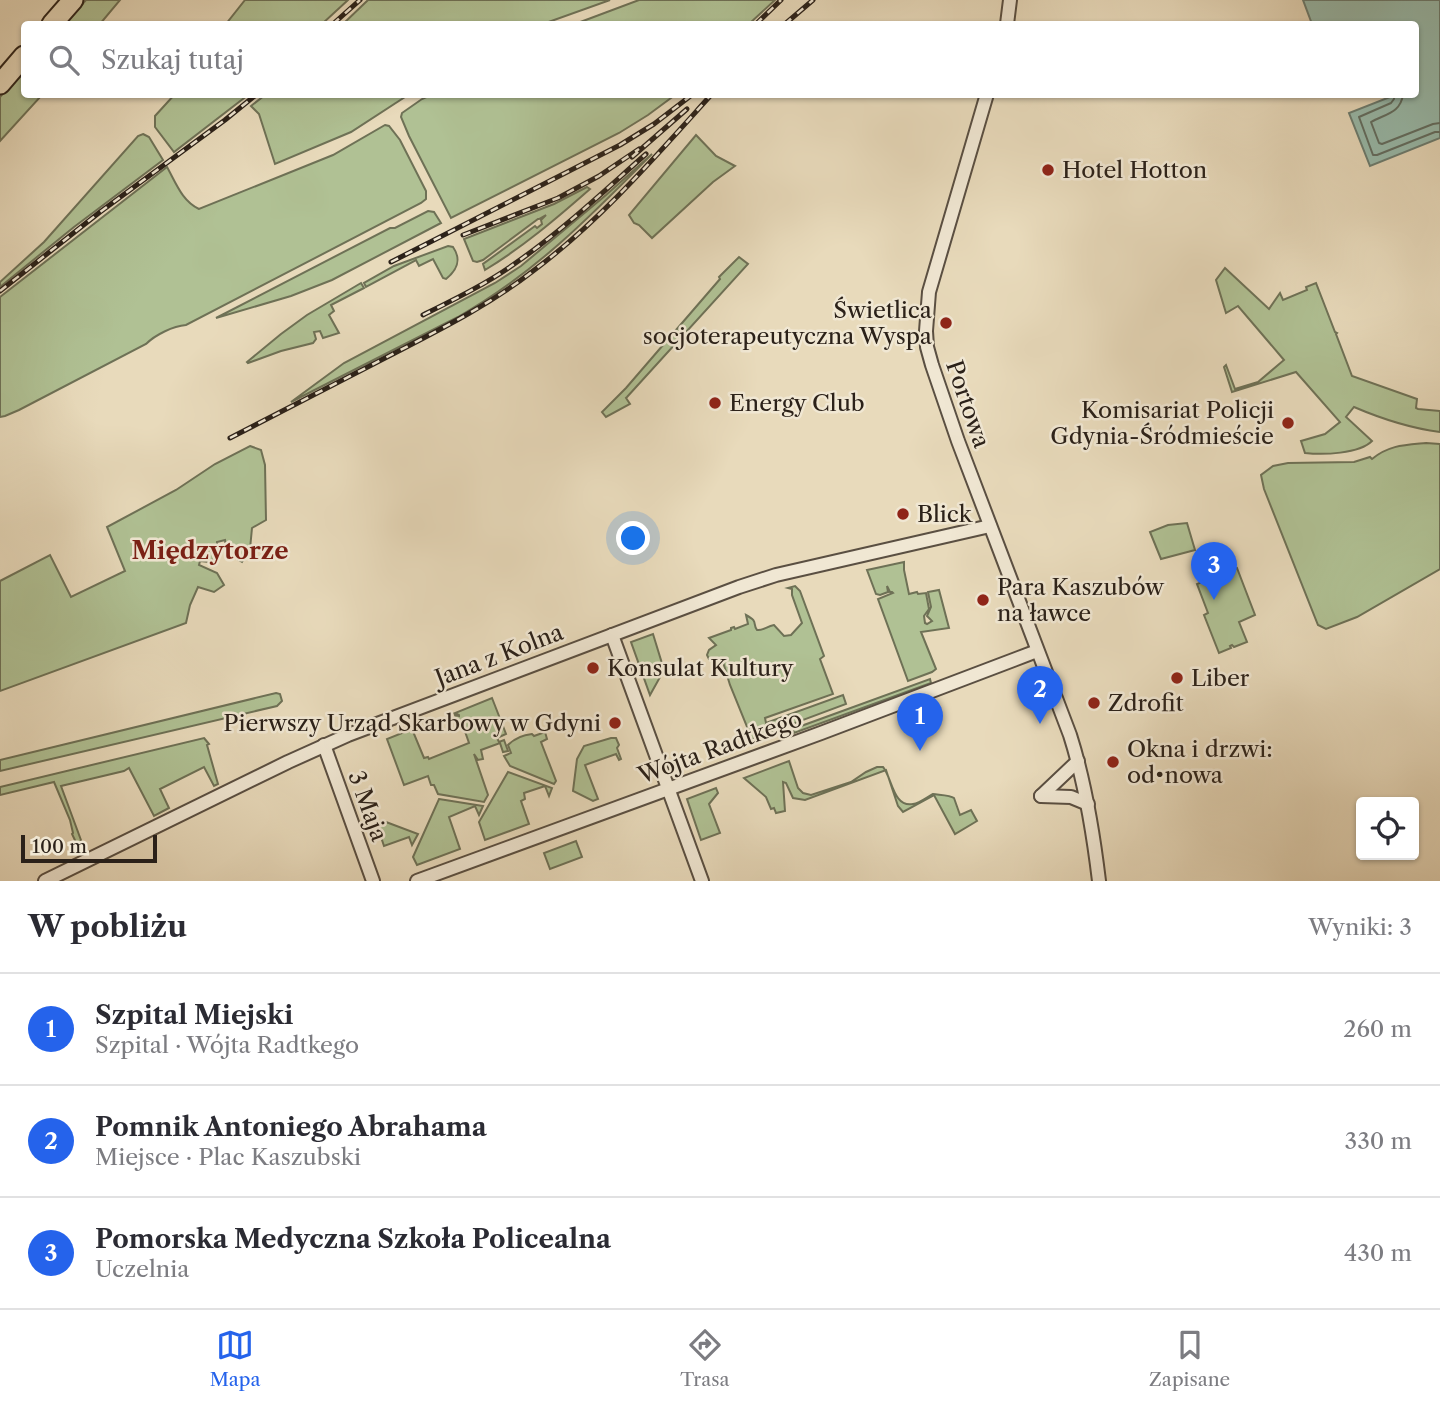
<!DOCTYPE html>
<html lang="pl">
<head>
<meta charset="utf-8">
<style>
  body { margin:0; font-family:"Libre Caslon Text",serif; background:#f2f2f3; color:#2b2b33 }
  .controls { position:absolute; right:21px; bottom:21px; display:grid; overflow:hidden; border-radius:7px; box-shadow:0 2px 5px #0004 }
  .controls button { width:63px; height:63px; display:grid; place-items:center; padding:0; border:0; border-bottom:2px solid #e1e1e2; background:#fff; color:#2b2b33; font:35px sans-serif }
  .scale { position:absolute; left:21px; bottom:18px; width:136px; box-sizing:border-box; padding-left:7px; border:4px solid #2b2119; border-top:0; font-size:19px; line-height:24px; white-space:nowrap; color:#2b2119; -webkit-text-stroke:5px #f0e7d3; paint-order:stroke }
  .you { position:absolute; left:634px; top:539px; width:24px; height:24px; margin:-18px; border:5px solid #fff; border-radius:50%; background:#1a73e8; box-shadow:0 0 0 10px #1a73e833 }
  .badge { display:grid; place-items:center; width:46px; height:46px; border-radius:50%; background:#2563eb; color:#fff; font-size:23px; font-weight:700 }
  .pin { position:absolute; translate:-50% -58px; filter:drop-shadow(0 2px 4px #0008) }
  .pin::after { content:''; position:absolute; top:37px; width:24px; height:21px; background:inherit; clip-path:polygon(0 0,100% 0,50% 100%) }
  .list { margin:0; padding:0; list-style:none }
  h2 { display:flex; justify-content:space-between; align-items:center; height:91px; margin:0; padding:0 28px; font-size:30px }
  h2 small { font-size:23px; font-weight:400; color:#7c7c81 }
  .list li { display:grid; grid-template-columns:46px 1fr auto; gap:21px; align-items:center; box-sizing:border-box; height:112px; padding:0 28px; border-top:2px solid #e1e1e2 }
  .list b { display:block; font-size:26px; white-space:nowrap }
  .list p { margin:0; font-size:23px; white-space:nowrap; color:#7c7c81 }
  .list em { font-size:23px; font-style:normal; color:#7c7c81 }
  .icon { flex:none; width:38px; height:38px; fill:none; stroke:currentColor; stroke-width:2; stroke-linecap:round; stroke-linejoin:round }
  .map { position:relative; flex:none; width:1440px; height:881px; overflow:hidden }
  .search { position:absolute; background:#fff; box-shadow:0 2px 5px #0004; left:21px; right:21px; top:21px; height:77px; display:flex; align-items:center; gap:18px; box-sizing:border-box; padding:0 24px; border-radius:7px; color:#7c7c81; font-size:26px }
  .sheet { height:427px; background:#fff }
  nav { display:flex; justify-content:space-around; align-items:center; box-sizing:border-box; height:98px; border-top:2px solid #e1e1e2; background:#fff; font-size:19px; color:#7c7c81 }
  nav a { display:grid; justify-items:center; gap:4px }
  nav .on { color:#2563eb }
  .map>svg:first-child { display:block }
  .green { fill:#b0c194; stroke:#6e7156; stroke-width:2 }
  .water { fill:#98bbac; stroke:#6c7d71; stroke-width:2 }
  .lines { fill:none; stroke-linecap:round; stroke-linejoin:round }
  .shore { stroke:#626e62; stroke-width:2 }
  .minor-casing { stroke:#5a4f42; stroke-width:16 }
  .highway-casing { stroke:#2b2119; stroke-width:23 }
  .minor { stroke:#f0e7d3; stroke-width:12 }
  .highway { stroke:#e8dabb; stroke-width:19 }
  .rail-casing { stroke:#2b2119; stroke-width:5 }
  .rail { stroke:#f0e7d3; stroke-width:2.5; stroke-dasharray:8; stroke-linecap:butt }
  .poi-dot { fill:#8f2418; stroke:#f0e7d3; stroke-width:2.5 }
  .labels { text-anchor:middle; stroke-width:5; stroke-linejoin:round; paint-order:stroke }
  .poi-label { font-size:23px; fill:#2b2119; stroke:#f0e7d3; text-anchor:start }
  .street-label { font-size:23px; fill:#2b2119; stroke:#f0e7d3 }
  .neighbourhood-label { font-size:24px; font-weight:bold; fill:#7a1f14; stroke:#f0e7d3 }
</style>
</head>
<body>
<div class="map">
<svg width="1440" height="881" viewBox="0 0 1440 881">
  <rect width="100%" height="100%" fill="#e8dabb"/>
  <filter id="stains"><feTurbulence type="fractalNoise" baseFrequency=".00286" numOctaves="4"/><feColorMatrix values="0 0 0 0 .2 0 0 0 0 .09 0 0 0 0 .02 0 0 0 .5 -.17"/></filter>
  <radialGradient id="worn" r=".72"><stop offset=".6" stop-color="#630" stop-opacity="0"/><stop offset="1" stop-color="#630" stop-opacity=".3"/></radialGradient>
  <g class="green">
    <polygon points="86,0 120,0 100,24 64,24"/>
    <polygon points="245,0 348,0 322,24 226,24"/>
    <polygon points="368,0 610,0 543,24 343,24"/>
    <polygon points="639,0 775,0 749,24 575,24"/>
    <polygon points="24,68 24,94 42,95 0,141 0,97"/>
    <polygon points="175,94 248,94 248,95 174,152 155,127 155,116"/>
    <polygon points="433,94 675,94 675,95 648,115 619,133 451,218 409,136 401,117 402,113 422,99"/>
    <polygon points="265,95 265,94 408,95 351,132 275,164 259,114 251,106"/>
    <path d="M385,125L389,126L400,140L426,191V199L421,203L186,325C173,326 155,335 146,344L19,410L5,416L0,417V297L167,167C176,183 182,201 199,209L333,155Z"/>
    <polygon points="143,134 149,137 163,160 74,227 0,287 0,282 44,242 138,136"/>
    <polygon points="696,135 716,156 735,166 713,182 652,238 639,225 634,223 629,215"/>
    <path d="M652,154C591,216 534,274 458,317L291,402L344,363L495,283L521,266L606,195Z"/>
    <path d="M587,187L590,189C557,218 523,247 485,270L483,264L535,226L537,228L542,224L541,220L546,215L539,219H538L483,260L477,262L473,261L464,239L554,204Z"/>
    <polygon points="428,211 434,212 441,223 332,280 291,296 216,318 390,228 395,228"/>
    <path d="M448,246L453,247C462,260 457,270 446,279L443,278L433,259L419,266L416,260L366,287L364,283L394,266Z"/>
    <polygon points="739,257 748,264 627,397 626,398 630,404 606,417 602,412 626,388 720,279 719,277"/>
    <path d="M1225,268L1269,309L1280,293L1283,300L1307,290L1306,287L1316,283L1335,332L1337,333L1336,334L1352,376L1417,399L1416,408L1418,409L1440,411V432C1409,428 1382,419 1354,407L1346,417L1372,441C1359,454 1323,455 1305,453L1301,441L1325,434L1340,422L1296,372L1232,392L1224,367L1226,365L1235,389L1258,382L1284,360L1238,306L1226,313L1216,280Z"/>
    <polygon points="361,283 364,288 331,305 334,311 329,315 339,333 323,338 320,331 314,332 316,339 313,343 281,351 248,363 247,362 281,334 307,315"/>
    <path d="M1426,443L1440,444V569L1357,617L1326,629L1318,625L1264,489L1261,475L1273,466L1288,463L1354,462L1370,457L1372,459C1389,445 1405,445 1426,443Z"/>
    <polygon points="250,446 261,450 265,465 266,520 252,528 250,549 242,562 227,553 225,540 217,542 217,557 209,562 200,561 199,565 217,573 224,585 214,592 198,587 190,605 186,623 0,691 0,581 50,555 71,597 125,571 107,527 176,490 215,464"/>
    <polygon points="1187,523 1195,550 1161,559 1150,532 1168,525"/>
    <polygon points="904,562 904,570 909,594 917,592 918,594 926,593 929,609 924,616 925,623 927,624 932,621 927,616 931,607 928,592 939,590 949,628 921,632 936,669 932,672 908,681 878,599 893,593 892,592 890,592 887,586 888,592 880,595 876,594 867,570"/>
    <polygon points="1237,568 1255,615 1239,622 1247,642 1234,647 1232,645 1230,646 1231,648 1219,653 1204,615 1208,613 1197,584"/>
    <path d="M795,586L800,591L824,656L820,659L833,694L765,718L766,723L843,695L846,704L744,742L750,734L730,685L723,662L709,659L707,655L709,650L716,645L709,638L731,630V628L734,627L735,629L748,624L746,615C759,622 752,623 757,630C763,631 767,626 774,625L784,636L791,635L802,623L792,595V589L788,588Z"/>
    <polygon points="653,634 664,670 650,695 631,642"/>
    <polygon points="930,679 931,683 794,733 793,729"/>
    <polygon points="276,693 280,694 282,701 277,706 0,771 0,760"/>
    <polygon points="492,698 506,734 497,738 499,742 504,740 508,751 503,752 500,743 481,750 483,759 478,760 474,754 488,795 484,802 438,794 434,785 431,785 428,776 404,785 387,739 412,729 424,758 428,757 429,759 469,743 462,723 458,724 455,715 459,716 459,715 455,713"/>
    <path d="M545,732L547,739L541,742L556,781L554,784L510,766L504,756L511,753L508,745C515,738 522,735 532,734L534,736Z"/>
    <polygon points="204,738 209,744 207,745 218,784 214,786 204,767 160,789 169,808 154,816 129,768 124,771 61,786 85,851 81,853 72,834 73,833 70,820 54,782 0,795 0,787"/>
    <polygon points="611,738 616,738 619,745 617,748 621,759 619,760 616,754 585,765 598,799 593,801 573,791 577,759 584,746"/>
    <path d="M789,761L798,788L803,793L811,795L851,782L866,772L877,767H883C892,777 893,808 913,804C920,803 927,797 933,794C939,795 950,795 954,798L960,815L971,810L977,821L955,834L934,795L903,812L898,806L886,770L805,800L793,798L786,783L783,782L785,811L776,813L774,808L771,809L766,797L744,778Z"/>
    <polygon points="508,772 552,788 549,796 545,786 524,793 525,799 521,801 529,824 485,840 479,822"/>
    <polygon points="716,788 718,793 709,804 720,833 701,840 687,799"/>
    <polygon points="439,799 483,806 479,815 475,806 449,817 460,849 417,865 413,857"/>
    <polygon points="386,822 418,834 412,845 409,837 384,846 377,825"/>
    <polygon points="576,841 582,857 550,869 544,853"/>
  </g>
  <polygon class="water" points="1303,0 1440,0 1440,138 1370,166 1349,113 1395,95 1416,94 1416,24 1312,24"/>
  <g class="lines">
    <g class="shore">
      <polyline points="1394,94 1394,99 1391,103 1359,117 1373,155 1377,155 1435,132 1440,132"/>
      <path d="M1403,94C1401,113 1385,114 1371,122L1379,143L1382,144L1433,124L1440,123"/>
    </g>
    <g class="minor-casing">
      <g id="minor">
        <polyline points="1007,24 1010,0"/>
        <path d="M987,94L929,292L926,331L927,347L932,365L958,441L1070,735C1085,782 1093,831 1099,881"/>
        <polyline points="612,635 702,881"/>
        <polyline points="324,745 373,881"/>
        <polyline points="1041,796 1078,761"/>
        <polyline points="1041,796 1071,797 1088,804"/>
        <polyline points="45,881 288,762 348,735 739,587 776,575 990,526"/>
        <polyline points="417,881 821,733 1037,651"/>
      </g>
    </g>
    <g class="highway-casing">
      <g id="highway">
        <polyline points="52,24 73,0"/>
        <polyline points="0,84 24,56"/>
      </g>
    </g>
    <use href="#minor" class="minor"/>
    <use href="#highway" class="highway"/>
    <g class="rail-casing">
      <g id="rail">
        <polyline points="333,24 360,0"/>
        <polyline points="756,24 781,0"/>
        <polyline points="785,24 813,0"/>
        <polyline points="632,157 687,109"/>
        <polyline points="463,235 558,198 599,176 639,149"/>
        <polyline points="391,262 620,145 654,124 693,94"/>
        <polyline points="0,291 100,212 225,120 257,94"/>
        <path d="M423,315C455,299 488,283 517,262C563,230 604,191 646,154"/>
        <path d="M230,438C282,411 335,384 387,357C437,331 488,306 533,271C600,221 655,157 711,95"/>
      </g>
    </g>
    <use href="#rail" class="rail"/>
  </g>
  <g class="poi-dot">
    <circle cx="1048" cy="170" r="7"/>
    <circle cx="946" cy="323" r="7"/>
    <circle cx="715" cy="403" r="7"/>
    <circle cx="1288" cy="423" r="7"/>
    <circle cx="903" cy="514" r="7"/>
    <circle cx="983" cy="600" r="7"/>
    <circle cx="593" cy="668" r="7"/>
    <circle cx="1177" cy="678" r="7"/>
    <circle cx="1094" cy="703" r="7"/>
    <circle cx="615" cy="723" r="7"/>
    <circle cx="1113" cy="762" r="7"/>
  </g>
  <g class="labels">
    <g class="poi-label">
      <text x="1062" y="178">Hotel Hotton</text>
      <text x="932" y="318" text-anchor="end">Świetlica<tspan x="932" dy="26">socjoterapeutyczna Wyspa</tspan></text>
      <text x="729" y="411">Energy Club</text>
      <text x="1274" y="418" text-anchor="end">Komisariat Policji<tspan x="1274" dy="26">Gdynia-Śródmieście</tspan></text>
      <text x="917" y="522">Blick</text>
      <text x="997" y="595">Para Kaszubów<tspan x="997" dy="26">na ławce</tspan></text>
      <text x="607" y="676">Konsulat Kultury</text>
      <text x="1191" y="686">Liber</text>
      <text x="1108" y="711">Zdrofit</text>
      <text x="601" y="731" text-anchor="end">Pierwszy Urząd Skarbowy w Gdyni</text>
      <text x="1127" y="757">Okna i drzwi:<tspan x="1127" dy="26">od•nowa</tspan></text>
    </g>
    <g class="street-label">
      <text transform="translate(968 404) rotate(71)" y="8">Portowa</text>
      <text transform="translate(499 655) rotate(-21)" y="8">Jana z Kolna</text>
      <text transform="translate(720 747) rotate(-20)" y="8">Wójta Radtkego</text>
      <text transform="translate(368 806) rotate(70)" y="8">3 Maja</text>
    </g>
    <g class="neighbourhood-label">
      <text x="210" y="559">Międzytorze</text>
    </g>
  </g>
  <rect width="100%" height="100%" filter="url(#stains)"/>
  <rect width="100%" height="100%" fill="url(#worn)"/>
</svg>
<div class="controls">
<button><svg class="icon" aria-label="locate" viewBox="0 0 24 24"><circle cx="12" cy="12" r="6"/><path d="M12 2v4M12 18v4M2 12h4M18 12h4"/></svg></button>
</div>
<div class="scale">100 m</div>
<div class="you"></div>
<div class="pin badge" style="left:920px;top:751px">1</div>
<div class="pin badge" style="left:1040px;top:724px">2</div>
<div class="pin badge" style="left:1214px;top:600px">3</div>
<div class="search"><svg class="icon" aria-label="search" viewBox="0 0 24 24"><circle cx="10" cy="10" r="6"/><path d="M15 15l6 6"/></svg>Szukaj tutaj</div>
</div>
<section class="sheet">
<h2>W pobliżu<small>Wyniki: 3</small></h2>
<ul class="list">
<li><span class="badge">1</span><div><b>Szpital Miejski</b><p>Szpital · Wójta Radtkego</p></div><em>260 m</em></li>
<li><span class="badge">2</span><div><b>Pomnik Antoniego Abrahama</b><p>Miejsce · Plac Kaszubski</p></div><em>330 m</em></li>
<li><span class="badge">3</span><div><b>Pomorska Medyczna Szkoła Policealna</b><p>Uczelnia</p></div><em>430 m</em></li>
</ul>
</section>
<nav>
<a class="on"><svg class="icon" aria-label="map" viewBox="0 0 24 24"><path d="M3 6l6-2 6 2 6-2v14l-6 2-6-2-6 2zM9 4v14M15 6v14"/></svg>Mapa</a>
<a><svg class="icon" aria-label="directions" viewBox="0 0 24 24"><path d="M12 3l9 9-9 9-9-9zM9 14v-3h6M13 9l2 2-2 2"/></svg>Trasa</a>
<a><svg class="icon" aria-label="saved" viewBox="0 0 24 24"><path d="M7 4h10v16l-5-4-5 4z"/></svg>Zapisane</a>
</nav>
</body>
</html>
